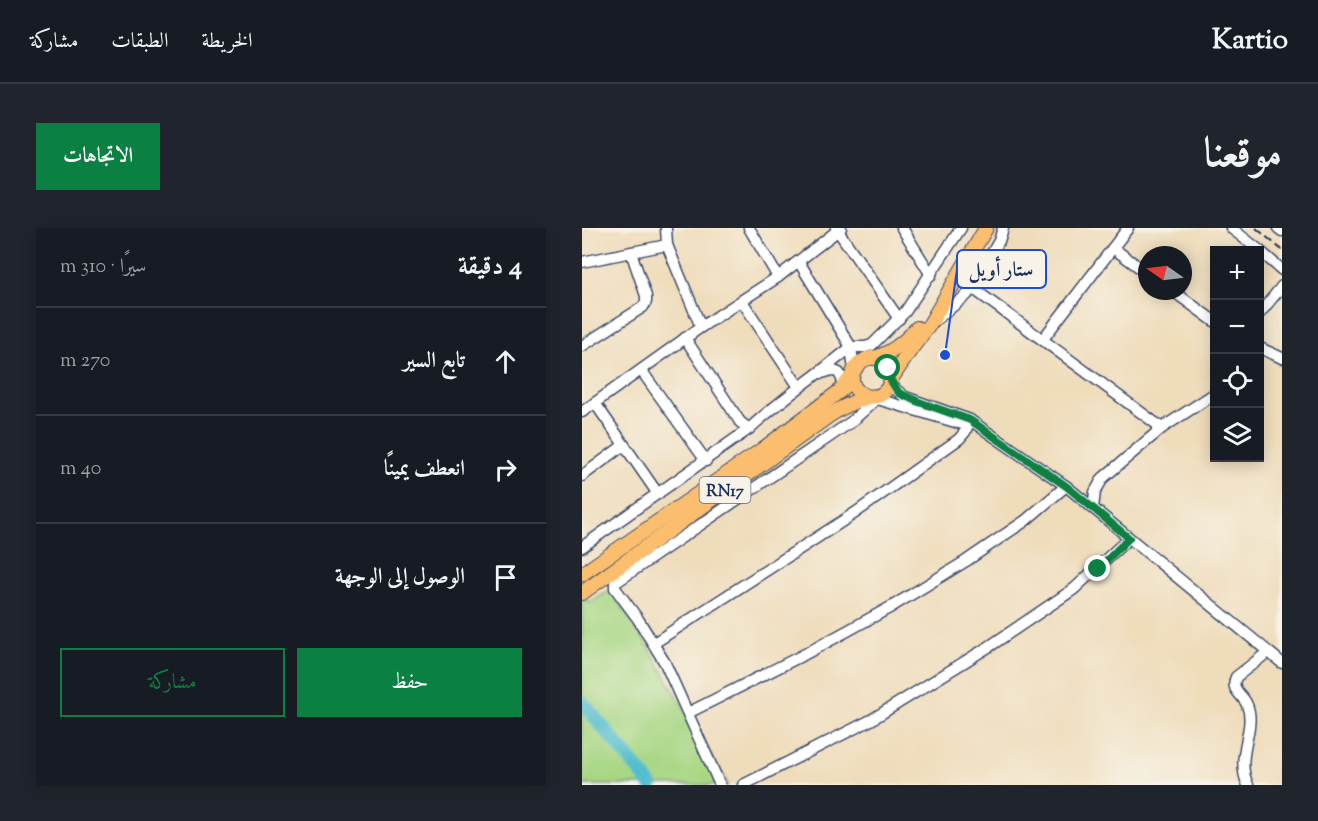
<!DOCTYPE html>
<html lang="ar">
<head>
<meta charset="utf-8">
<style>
  body { margin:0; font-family:"Sorts Mill Goudy",Amiri,serif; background:#20242c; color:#f1f3f6; direction:rtl }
  .controls { position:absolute; right:18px; top:18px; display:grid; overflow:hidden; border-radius:0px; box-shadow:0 3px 15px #0003 }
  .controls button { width:54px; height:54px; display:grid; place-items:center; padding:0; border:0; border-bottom:2px solid #363941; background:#171b24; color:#f1f3f6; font:30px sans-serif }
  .compass { position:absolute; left:556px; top:18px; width:54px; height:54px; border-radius:50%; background:#171b24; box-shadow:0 3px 15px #0003; rotate:284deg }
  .stop { position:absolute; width:18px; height:18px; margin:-14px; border:4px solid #0b8043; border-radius:50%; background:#fff }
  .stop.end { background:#0b8043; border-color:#fff; box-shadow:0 2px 6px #0008 }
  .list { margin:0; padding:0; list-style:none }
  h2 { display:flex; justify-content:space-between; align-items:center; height:78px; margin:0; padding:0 24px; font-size:26px }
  h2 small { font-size:20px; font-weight:400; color:#9ea1a6 }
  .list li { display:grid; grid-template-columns:39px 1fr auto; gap:18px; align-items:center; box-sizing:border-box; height:108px; padding:0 24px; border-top:2px solid #363941 }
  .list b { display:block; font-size:22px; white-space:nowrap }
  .list em { font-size:20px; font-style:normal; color:#9ea1a6 }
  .actions { display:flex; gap:12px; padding:18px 24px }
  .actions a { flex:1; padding:14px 0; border:2px solid #0b8043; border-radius:0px; text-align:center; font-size:21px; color:#0b8043 }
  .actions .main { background:#0b8043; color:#fff }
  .icon { flex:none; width:33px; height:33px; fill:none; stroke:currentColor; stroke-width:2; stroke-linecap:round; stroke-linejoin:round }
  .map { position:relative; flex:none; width:700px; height:557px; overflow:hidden; direction:ltr; border-radius:0px }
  header { display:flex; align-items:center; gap:36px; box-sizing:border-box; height:84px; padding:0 30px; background:#171b24; border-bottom:2px solid #363941 }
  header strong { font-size:28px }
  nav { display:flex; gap:33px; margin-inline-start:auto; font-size:21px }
  .intro { display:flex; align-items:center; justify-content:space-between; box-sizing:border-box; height:144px; padding:0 36px }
  h1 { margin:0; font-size:42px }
  .button { padding:15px 27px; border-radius:0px; background:#0b8043; color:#fff; font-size:21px; font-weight:700 }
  main { display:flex; gap:36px; padding:0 36px }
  aside { flex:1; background:#171b24; border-radius:0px; box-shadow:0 3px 15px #0003 }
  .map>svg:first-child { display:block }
  .green { fill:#a8d784; stroke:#628371; stroke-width:1.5 }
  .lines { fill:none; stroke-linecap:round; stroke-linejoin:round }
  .river { stroke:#53bece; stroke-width:14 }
  .minor-casing { stroke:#3b496c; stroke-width:13 }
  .major-casing { stroke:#3b496c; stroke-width:16 }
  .minor { stroke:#fff; stroke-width:10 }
  .major { stroke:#fbbe6e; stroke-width:14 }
  .rail { stroke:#1b2f5e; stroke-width:2; stroke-dasharray:9 4.5; stroke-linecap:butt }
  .route { stroke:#0b8043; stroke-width:8 }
  .labels { text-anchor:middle; stroke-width:6; stroke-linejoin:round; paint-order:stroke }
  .shield { fill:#f7f3e8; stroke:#5d6a87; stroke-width:1.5 }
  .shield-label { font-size:16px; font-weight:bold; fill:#1b2f5e }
  .leader { fill:none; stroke:#1d4ed8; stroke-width:2 }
  .callout-dot { fill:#1d4ed8; stroke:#f7f3e8; stroke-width:2 }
  .callout { fill:#f7f3e8; stroke:#1d4ed8; stroke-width:2 }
  .callout-label { font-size:20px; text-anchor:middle; font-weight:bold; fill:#1b2f5e }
</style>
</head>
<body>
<header>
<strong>Kartio</strong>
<nav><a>الخريطة</a><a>الطبقات</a><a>مشاركة</a></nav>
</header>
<div class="intro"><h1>موقعنا</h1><a class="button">الاتجاهات</a></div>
<main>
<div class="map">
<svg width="700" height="557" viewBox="0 0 700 557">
  <rect width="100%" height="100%" fill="#f7f3e8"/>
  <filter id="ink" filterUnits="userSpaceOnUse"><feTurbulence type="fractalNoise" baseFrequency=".0167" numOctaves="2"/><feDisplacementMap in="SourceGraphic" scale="12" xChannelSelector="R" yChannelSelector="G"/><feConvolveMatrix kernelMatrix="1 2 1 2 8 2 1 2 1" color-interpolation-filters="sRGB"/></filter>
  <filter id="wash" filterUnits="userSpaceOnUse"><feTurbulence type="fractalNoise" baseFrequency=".008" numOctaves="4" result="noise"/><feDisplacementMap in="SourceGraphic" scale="24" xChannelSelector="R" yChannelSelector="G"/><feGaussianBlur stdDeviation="1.35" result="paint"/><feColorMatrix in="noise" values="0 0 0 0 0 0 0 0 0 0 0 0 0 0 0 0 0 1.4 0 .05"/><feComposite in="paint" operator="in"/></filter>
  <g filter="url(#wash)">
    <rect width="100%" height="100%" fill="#efdcba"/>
    <polygon class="green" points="29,362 65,416 146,557 0,557 0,366 7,375"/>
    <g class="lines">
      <polyline class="river" points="0,474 69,557"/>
    </g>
  </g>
  <g filter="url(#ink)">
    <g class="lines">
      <g class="minor-casing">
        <g id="minor">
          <polyline points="84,0 85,17 119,99"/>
          <polyline points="167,0 196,49"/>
          <polyline points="254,0 317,91"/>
          <polyline points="320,0 349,47"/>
          <polyline points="649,0 677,22"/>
          <polyline points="696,0 700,3"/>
          <polyline points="531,20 565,45"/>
          <polyline points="678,23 700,42"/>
          <polyline points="0,34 85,17"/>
          <polyline points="217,34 269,119 272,142"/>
          <polyline points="389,59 580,200"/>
          <polyline points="591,63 632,93"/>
          <polyline points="160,73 217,159"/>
          <polyline points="678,85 700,58"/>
          <polyline points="351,94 385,67 417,13 421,0"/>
          <polyline points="103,110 158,194 167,201"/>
          <polyline points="461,111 546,0"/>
          <polyline points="0,118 61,79 64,74 64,68 49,24"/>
          <polyline points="678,120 700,130"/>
          <polyline points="59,142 124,233"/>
          <polyline points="240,145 250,142 257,145 261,153 258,163"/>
          <polyline points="309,153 313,161 323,169 388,192 484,258 700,435"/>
          <polyline points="292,170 380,196"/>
          <polyline points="13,175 76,266"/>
          <polyline points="0,184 119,99 196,49 259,0"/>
          <polyline points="0,248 42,217"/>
          <polyline points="511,280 513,264 521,250 580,200 632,166"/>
          <path d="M0,319L167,201C199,171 236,147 269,119H283L290,117L323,84L379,0"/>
          <polyline points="72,415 273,285 377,211 383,204 388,192"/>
          <polyline points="106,485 225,425 309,379 384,333 443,293 484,258"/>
          <polyline points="138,557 83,435 56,391 33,360 33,355 269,194 300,166"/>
          <polyline points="161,557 289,492 408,418 492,361 547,310"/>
          <path d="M666,557C652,528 675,501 665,477C661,466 648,463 654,449L686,424"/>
        </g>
      </g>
      <g class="major-casing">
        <g id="major">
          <path d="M292,130C310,125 323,114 335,100"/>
          <polyline points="309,151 329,121 348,96 404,0"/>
          <polyline points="0,346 181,221 258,163 270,148"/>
          <path d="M0,365L248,187C259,180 274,172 287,169C292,168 296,169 300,166C308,161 311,150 307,141C290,108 246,156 287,169"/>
        </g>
      </g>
      <use href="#minor" class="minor"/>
      <use href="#major" class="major"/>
      <polyline class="rail" points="674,0 700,22"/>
    </g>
  </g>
  <g class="lines" filter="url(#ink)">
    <polyline class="route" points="306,140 309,153 317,165 337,174 388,192 484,258 547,310 516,341"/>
  </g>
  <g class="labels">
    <rect class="shield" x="117.5" y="249" width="51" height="26" rx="4.5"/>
    <g class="shield-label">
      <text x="143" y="268">RN17</text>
    </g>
  </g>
  <path class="leader" d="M363 127L375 41"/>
  <circle class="callout-dot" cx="363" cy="127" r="6"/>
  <rect class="callout" x="375" y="22" width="89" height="38" rx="6"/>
  <g class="callout-label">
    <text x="419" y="48">ستار أويل</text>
  </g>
</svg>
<div class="controls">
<button>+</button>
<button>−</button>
<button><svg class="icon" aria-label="locate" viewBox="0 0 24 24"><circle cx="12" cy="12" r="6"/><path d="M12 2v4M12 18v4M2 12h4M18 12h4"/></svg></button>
<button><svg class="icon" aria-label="layers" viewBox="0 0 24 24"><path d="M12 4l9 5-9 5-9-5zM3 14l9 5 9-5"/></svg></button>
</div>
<svg class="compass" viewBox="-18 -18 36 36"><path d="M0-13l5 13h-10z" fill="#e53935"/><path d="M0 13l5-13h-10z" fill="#9ea1a6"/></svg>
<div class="stop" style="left:306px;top:140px"></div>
<div class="stop end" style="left:516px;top:341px"></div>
</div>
<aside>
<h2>4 دقيقة<small>سيرًا · 310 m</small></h2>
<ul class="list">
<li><svg class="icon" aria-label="ahead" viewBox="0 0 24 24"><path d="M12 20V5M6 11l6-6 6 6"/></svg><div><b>تابع السير</b></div><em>270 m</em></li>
<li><svg class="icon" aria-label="right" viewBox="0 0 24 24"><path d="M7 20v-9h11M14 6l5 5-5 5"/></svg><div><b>انعطف يمينًا</b></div><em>40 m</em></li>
<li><svg class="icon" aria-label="arrive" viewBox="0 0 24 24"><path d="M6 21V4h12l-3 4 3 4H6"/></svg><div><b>الوصول إلى الوجهة</b></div></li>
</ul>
<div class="actions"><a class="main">حفظ</a><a>مشاركة</a></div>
</aside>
</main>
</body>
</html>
